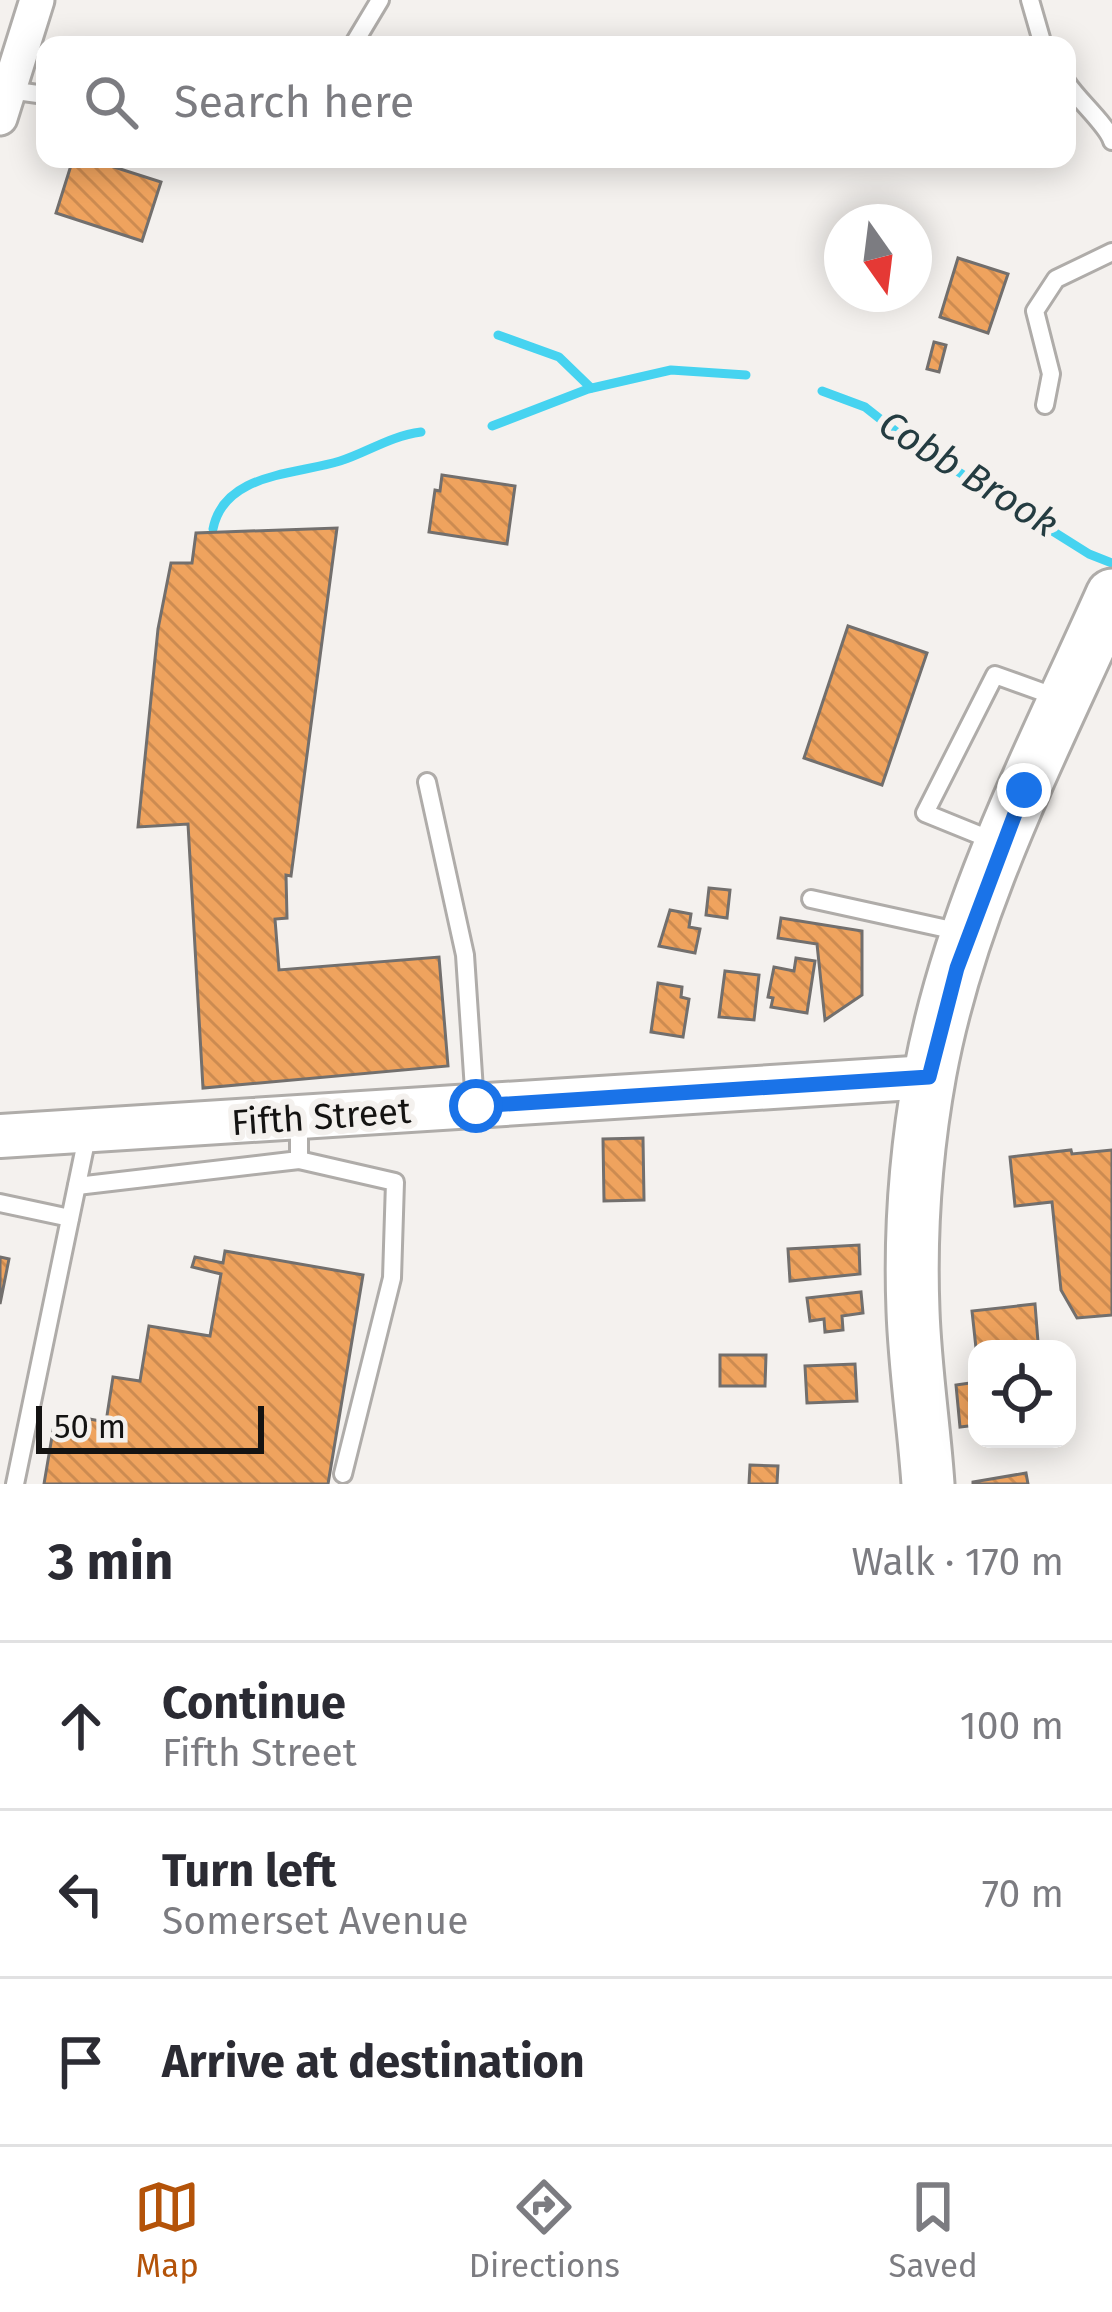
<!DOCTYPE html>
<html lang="en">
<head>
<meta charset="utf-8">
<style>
  body { margin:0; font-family:"Fira Sans",sans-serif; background:#f2f2f3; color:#2b2b33 }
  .controls { position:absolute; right:36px; bottom:36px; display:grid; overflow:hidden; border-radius:24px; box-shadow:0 6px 30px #0003 }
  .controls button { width:108px; height:108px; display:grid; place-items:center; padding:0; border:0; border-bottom:3px solid #e1e1e2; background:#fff; color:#2b2b33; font:60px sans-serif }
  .compass { position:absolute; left:824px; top:204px; width:108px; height:108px; border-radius:50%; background:#fff; box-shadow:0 6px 30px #0003; rotate:166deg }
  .scale { position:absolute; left:36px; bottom:30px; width:228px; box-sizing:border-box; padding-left:12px; border:6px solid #141312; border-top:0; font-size:33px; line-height:42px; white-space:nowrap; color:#141312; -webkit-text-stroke:9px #f4f1ee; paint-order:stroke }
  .stop { position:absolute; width:36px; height:36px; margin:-27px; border:9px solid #1a73e8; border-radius:50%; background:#fff }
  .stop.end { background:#1a73e8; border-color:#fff; box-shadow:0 3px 12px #0008 }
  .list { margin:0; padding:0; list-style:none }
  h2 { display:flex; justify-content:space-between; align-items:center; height:156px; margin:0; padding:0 48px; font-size:51px }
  h2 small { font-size:39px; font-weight:400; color:#7c7c81 }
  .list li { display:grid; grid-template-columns:78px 1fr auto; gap:36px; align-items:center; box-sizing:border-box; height:168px; padding:0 48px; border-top:3px solid #e1e1e2 }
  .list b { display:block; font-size:45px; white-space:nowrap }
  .list p { margin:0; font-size:39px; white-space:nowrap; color:#7c7c81 }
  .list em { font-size:39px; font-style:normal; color:#7c7c81 }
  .icon { flex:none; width:66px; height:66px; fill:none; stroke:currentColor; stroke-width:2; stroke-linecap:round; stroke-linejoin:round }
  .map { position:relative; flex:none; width:1112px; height:1484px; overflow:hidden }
  .search { position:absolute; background:#fff; box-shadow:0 6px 30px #0003; left:36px; right:36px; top:36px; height:132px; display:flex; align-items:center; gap:30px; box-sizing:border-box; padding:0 42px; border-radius:24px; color:#7c7c81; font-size:45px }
  .sheet { height:660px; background:#fff }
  nav { display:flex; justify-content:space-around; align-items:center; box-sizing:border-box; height:168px; border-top:3px solid #e1e1e2; background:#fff; font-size:33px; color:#7c7c81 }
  nav a { display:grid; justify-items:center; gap:6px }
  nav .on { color:#b45309 }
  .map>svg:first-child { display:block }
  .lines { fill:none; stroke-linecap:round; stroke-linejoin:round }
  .stream { stroke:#46d3f0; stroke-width:9 }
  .building { fill:url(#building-back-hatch); stroke:#726f6d; stroke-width:3 }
  .service-casing { stroke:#afaca9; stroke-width:22 }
  .minor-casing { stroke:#afaca9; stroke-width:39 }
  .tertiary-casing { stroke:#afaca9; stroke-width:48 }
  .primary-casing { stroke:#afaca9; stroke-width:57 }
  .service { stroke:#fff; stroke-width:16 }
  .minor { stroke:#fff; stroke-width:33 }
  .tertiary { stroke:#fff; stroke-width:42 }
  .primary { stroke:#fff; stroke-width:51 }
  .route { stroke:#1a73e8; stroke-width:15 }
  .labels { text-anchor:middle; stroke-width:12; stroke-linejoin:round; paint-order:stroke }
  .street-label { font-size:36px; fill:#141312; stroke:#f4f1ee }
  .water-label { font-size:39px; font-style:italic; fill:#243c41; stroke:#f4f1ee }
</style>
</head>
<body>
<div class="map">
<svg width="1112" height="1484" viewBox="0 0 1112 1484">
  <defs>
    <pattern id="building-back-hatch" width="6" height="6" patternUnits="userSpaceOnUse" patternTransform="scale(3)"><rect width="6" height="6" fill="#efa35e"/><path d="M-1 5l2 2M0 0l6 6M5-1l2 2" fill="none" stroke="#cc8b51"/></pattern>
  </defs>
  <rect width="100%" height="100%" fill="#f4f1ee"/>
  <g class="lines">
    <g class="stream">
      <polyline points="498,335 559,357 591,388"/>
      <polyline points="822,391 865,407 903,437 1089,554 1112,563"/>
      <polyline points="492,426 588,389 671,370 746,375"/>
      <path d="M213,529C224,473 294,475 340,461C368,452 390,436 421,432"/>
    </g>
  </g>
  <g class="building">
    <polygon points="73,159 89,159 161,182 142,241 56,213"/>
    <polygon points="958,258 1008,274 988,333 940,317"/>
    <polygon points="934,342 946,345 939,372 927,369"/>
    <polygon points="442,475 515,486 507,544 429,532 435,490 440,491"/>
    <polygon points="337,528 291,876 286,875 287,918 275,919 279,970 439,957 448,1066 203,1088 188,824 138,827 158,629 171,563 192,563 196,533"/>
    <polygon points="848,626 927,653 882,785 804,758"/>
    <polygon points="709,888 730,890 727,918 706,915"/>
    <polygon points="670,910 691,914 689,927 700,929 695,953 659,946"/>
    <polygon points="781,918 862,931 862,995 825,1020 817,944 778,938"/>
    <polygon points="796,958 815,961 807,1013 771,1007 773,998 768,997 774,967 794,971"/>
    <polygon points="725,971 759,975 754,1020 719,1017"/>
    <polygon points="658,983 682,987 681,997 689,999 683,1037 651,1032"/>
    <polygon points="643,1138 644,1200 604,1201 603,1139"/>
    <polygon points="1071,1150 1072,1154 1112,1150 1112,1315 1077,1318 1061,1290 1052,1202 1015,1206 1010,1157"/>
    <polygon points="859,1245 860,1274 790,1281 788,1249"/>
    <polygon points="225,1251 363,1275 328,1484 44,1484 56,1413 106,1422 113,1377 140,1381 149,1326 210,1336 221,1274 192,1267 195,1257 223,1263"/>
    <polygon points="0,1257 9,1259 0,1304"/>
    <polygon points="861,1292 863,1313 842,1316 843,1330 825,1332 824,1319 810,1321 807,1298"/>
    <polygon points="1035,1304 1038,1342 976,1348 972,1311"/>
    <polygon points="720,1355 766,1355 765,1386 720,1386"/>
    <polygon points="855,1364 857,1401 807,1403 805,1366"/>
    <polygon points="977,1382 977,1425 960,1427 956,1385"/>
    <polygon points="750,1465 778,1466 777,1484 749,1484"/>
    <polygon points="1026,1473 1028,1484 973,1484 973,1482"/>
  </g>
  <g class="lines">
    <g class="service-casing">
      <g id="service">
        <polyline points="1030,0 1043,45"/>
        <polyline points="353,45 380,0"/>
        <path d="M1067,83C1078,100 1108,126 1112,141"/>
        <polyline points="9,90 45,95"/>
        <polyline points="1045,405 1051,374 1035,311 1056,279 1112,252"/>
        <polyline points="427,782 465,955 475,1105"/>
        <polyline points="994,841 925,813 995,675 1059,698"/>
        <polyline points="811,899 961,932"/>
        <polyline points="299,1160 395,1182 392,1278 343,1474"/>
        <polyline points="77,1186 299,1160 299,1118"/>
        <polyline points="0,1203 70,1218"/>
        <polyline points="15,1484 88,1132"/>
      </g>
    </g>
    <g class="minor-casing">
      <polyline id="minor" points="0,118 37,0"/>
    </g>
    <g class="tertiary-casing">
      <polyline id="tertiary" points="0,1136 929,1077"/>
    </g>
    <g class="primary-casing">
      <path id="primary" d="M928,1484C924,1426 915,1369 913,1311C910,1233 916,1150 930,1073C961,905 1043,750 1112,595"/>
    </g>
    <use href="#service" class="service"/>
    <use href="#minor" class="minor"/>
    <use href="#tertiary" class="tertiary"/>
    <use href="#primary" class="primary"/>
  </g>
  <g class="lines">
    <polyline class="route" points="476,1106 929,1077 957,968 1024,790"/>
  </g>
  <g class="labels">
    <g class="street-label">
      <text transform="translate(321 1116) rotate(-4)" y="13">Fifth Street</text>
    </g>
    <g class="water-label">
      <text transform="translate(969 473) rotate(32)" y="14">Cobb Brook</text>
    </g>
  </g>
</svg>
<div class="controls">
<button><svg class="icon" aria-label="locate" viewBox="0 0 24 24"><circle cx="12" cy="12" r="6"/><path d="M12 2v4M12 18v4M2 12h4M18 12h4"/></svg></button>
</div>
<svg class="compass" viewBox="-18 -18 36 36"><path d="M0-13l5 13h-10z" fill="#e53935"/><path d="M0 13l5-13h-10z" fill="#7c7c81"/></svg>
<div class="scale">50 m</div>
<div class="stop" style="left:476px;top:1106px"></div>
<div class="stop end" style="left:1024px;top:790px"></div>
<div class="search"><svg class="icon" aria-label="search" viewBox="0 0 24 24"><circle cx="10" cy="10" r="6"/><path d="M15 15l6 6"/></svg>Search here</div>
</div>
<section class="sheet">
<h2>3 min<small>Walk · 170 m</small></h2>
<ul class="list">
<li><svg class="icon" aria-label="ahead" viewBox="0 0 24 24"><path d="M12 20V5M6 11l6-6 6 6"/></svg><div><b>Continue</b><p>Fifth Street</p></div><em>100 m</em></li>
<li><svg class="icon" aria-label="left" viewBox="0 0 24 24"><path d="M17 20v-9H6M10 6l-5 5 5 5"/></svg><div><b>Turn left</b><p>Somerset Avenue</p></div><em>70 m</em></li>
<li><svg class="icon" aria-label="arrive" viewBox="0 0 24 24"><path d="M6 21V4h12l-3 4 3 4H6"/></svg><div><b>Arrive at destination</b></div></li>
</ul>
</section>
<nav>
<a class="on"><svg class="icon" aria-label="map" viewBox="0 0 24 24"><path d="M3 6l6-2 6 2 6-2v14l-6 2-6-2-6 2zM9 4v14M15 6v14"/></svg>Map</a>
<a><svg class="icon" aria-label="directions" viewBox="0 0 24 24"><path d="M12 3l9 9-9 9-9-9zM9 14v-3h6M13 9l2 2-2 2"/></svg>Directions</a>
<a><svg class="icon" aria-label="saved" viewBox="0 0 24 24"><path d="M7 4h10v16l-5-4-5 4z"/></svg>Saved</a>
</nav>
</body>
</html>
